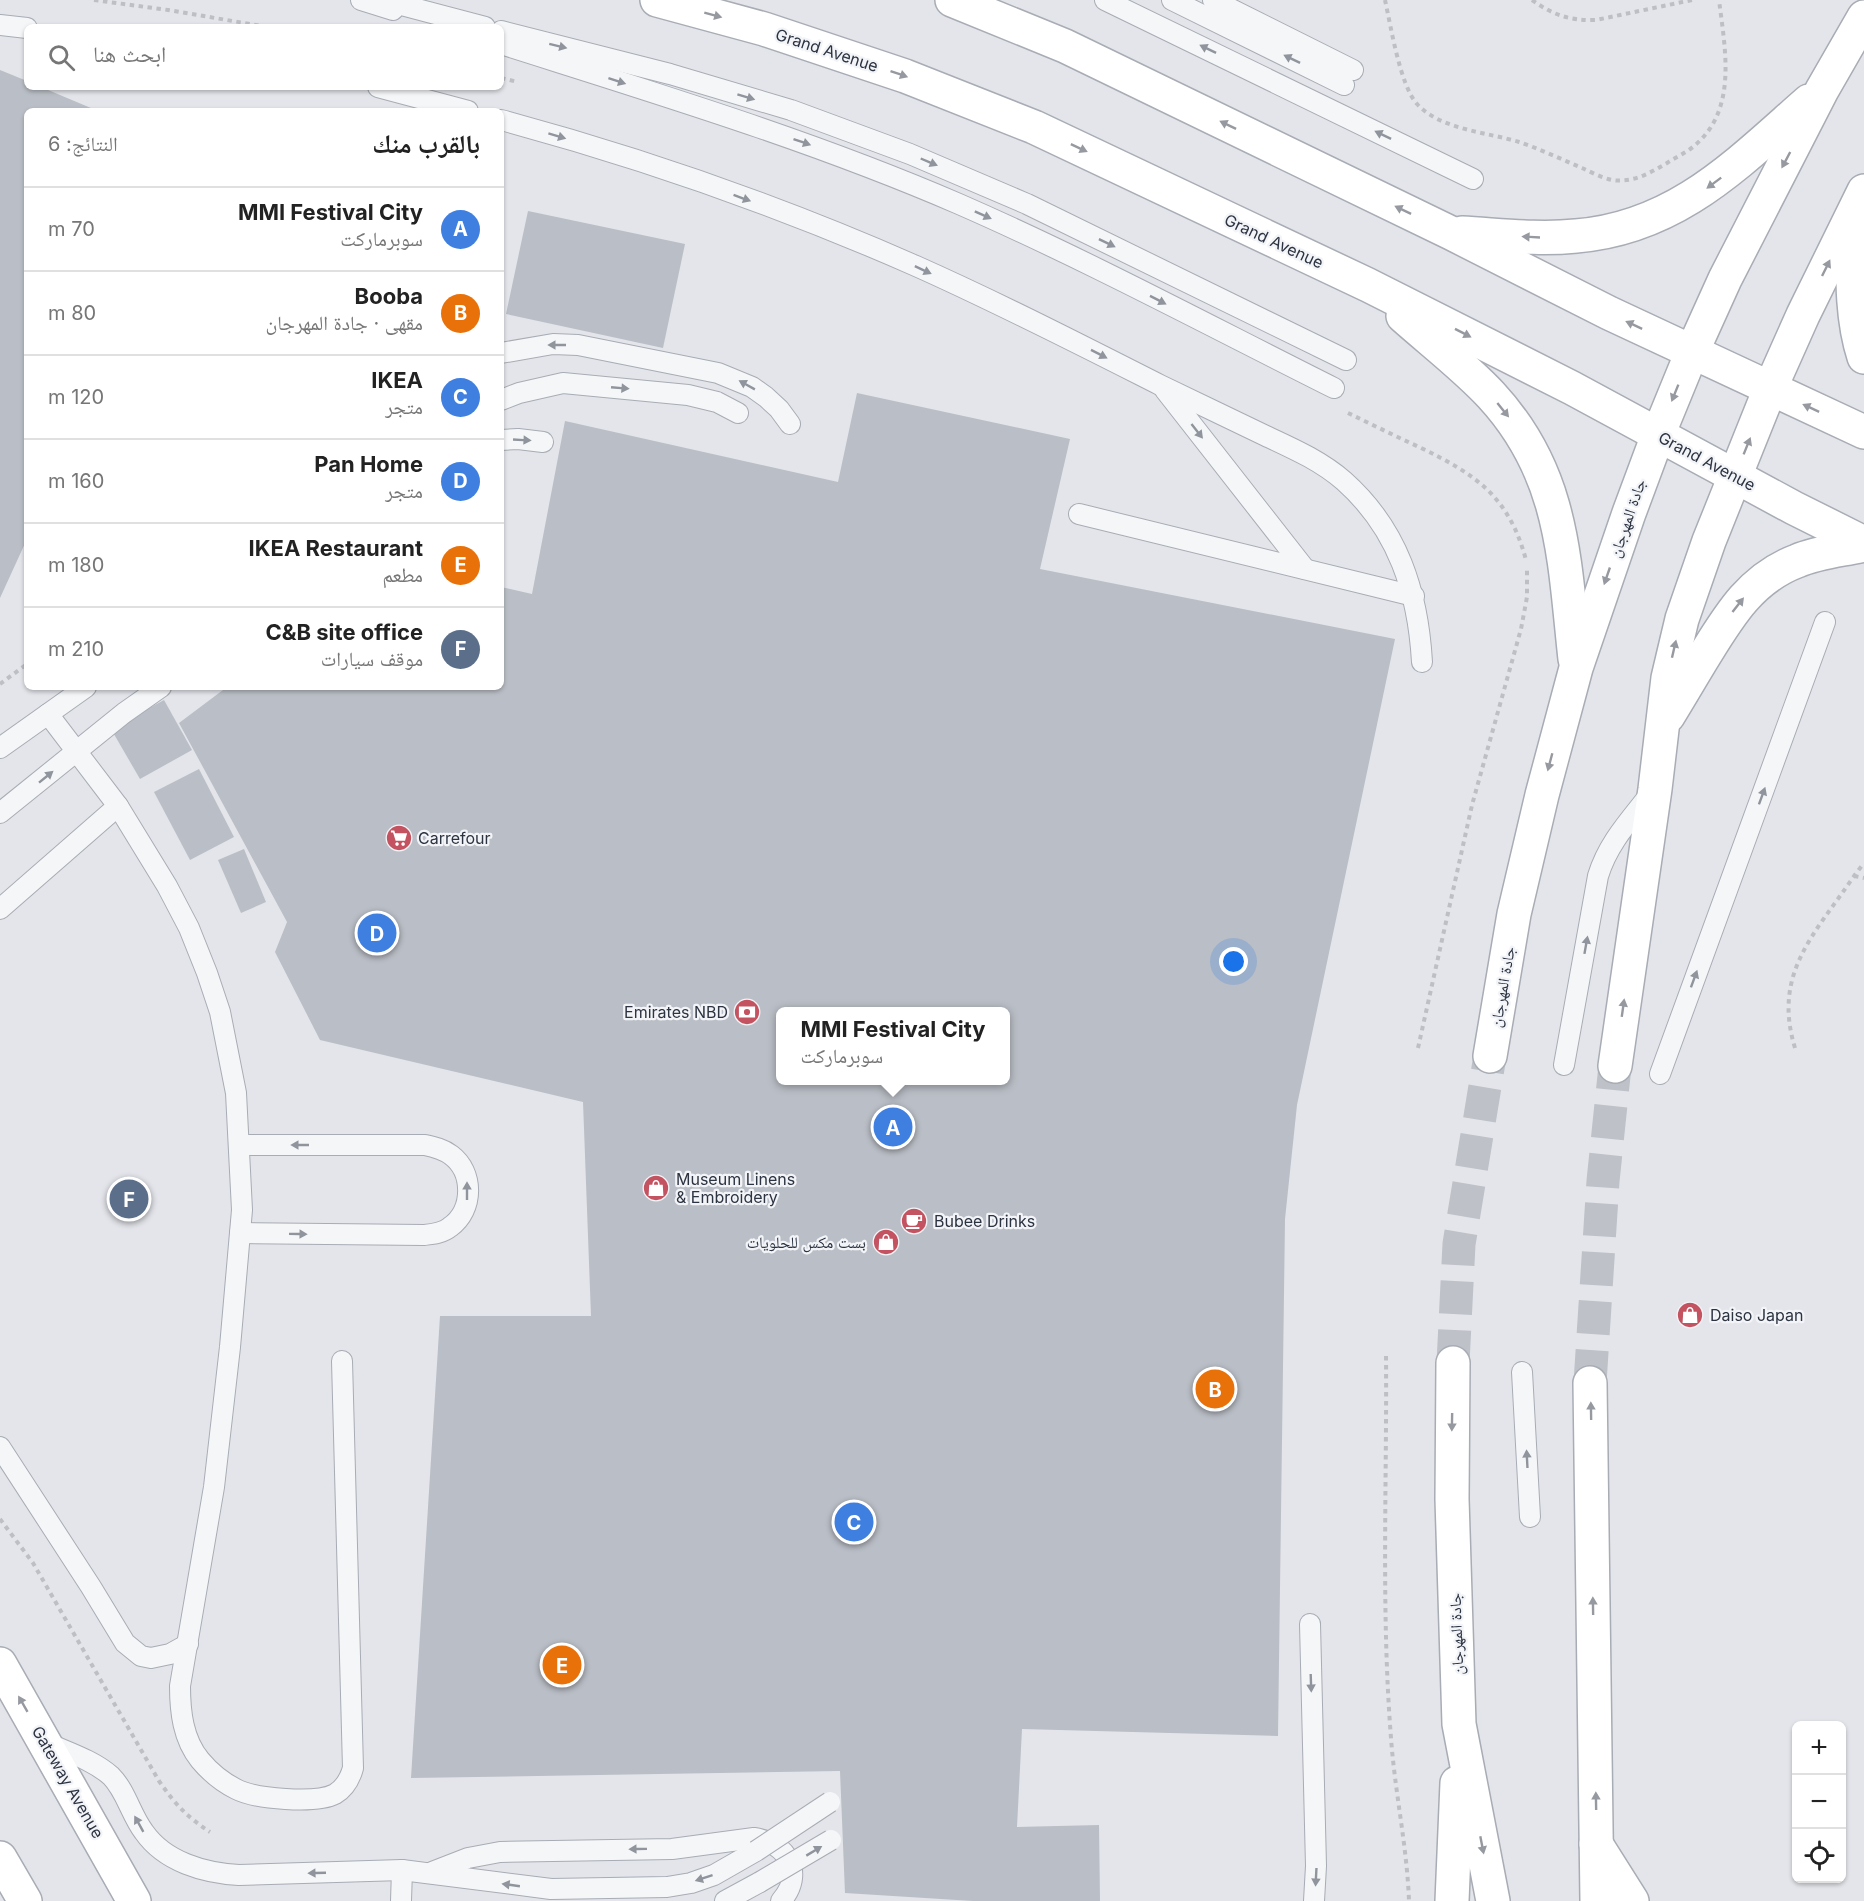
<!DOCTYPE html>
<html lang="ar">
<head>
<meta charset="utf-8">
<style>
  body { margin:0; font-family:Inter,"Noto Naskh Arabic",sans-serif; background:#f6f6f6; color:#222; direction:rtl }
  .controls { position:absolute; right:18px; bottom:18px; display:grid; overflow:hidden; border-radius:9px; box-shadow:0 2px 4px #0004 }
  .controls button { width:54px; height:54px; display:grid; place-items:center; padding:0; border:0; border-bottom:2px solid #e0e0e0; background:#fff; color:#222; font:30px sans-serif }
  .you { position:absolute; left:1234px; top:962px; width:21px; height:21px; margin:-15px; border:4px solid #fff; border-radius:50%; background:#1a73e8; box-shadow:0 0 0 9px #1a73e833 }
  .badge { display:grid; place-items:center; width:39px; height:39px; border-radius:50%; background:#2563eb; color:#fff; font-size:20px; font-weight:700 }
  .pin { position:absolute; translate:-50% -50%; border:3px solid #fff; box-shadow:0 2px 6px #0006 }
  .popup { position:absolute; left:776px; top:1007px; width:234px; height:78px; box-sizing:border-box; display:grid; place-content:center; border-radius:9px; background:#fff; filter:drop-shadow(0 2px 4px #0005); font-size:20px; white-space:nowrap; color:#767676 }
  .popup b { font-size:22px; color:#222 }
  .popup::after { content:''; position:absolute; left:50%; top:100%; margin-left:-12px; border:12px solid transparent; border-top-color:#fff }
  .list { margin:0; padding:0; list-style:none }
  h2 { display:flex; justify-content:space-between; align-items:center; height:78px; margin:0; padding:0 24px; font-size:26px }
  h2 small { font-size:20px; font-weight:400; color:#767676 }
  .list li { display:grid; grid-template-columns:39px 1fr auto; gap:18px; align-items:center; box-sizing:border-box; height:84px; padding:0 24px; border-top:2px solid #e0e0e0 }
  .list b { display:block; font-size:22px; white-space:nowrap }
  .list p { margin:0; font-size:20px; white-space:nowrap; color:#767676 }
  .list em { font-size:20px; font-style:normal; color:#767676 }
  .icon { flex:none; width:33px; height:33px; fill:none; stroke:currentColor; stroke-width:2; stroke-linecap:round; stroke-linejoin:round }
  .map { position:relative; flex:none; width:1864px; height:1901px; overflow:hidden; direction:ltr }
  .search { position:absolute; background:#fff; box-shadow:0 2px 4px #0004; left:24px; top:24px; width:480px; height:66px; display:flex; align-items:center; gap:15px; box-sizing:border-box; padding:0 21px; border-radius:9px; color:#767676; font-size:22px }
  .panel { position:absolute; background:#fff; box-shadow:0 2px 4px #0004; left:24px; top:108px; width:480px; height:582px; border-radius:9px; direction:rtl }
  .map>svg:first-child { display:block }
  .building { fill:#babec6; fill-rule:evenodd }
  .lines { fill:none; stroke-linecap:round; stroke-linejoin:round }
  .secondary-tunnel { stroke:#bec1c8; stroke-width:33; stroke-dasharray:33 16; stroke-linecap:butt }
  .lane-casing { stroke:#a8acb4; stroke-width:22 }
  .secondary-casing { stroke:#a8acb4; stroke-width:36 }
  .path { stroke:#bdbfc5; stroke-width:4; stroke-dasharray:4.5 4.5; stroke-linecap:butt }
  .lane { stroke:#f5f6f8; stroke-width:20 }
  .secondary { stroke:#fff; stroke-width:33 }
  .lane-bridge-casing { stroke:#a8acb4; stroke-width:22; stroke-linecap:butt }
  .lane-bridge { stroke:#f5f6f8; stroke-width:20 }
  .oneway { fill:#9699a0 }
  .oneway2 { fill:#90949c }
  .labels { text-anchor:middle; stroke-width:4.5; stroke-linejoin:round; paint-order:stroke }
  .street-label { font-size:16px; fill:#2c3341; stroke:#f2f4f7 }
  .poi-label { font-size:16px; fill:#2c3341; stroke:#f2f4f7; text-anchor:start }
</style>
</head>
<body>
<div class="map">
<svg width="1864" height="1901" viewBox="0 0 1864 1901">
  <rect width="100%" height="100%" fill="#e3e5ea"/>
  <g class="building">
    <polygon points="0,70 27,81 27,87 41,87 98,111 27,111 27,539 0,598"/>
    <polygon points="528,211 685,244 663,348 506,314"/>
    <path d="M857,393L1070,439L1040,569L1395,639L1297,1105L1285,1219L1278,1736L1022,1729L1017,1827L1099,1825L1100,1901H973L845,1893L840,1771L411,1778L440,1316H591L583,1102L320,1040L275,952L287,922L179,723L227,687H501V587L532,594L565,421L838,482ZM780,1012H1006V1080H780Z"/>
    <polygon points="164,700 192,750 140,779 111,729"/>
    <polygon points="199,769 234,837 190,860 154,792"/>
    <polygon points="244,849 266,902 241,913 218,860"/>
  </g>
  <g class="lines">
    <g class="secondary-tunnel">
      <polyline points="1453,1363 1459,1244 1490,1056"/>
      <polyline points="1590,1383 1603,1181 1615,1066"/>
    </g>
    <g class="lane-casing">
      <g id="lane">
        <polyline points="361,0 393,10"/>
        <polyline points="383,0 485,27"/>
        <polyline points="1105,0 1473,179"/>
        <polyline points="1172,0 1344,85"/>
        <polyline points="1213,0 1353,70"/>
        <polyline points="0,25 27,28"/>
        <polyline points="501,31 670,74 791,110 910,154 1027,204 1346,360"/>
        <path d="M501,44C655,93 811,140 959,204C1087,260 1210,326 1334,388"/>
        <polyline points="378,87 468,111"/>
        <path d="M501,120C642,158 782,207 916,266C999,303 1079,344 1160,385C1195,402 1231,419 1266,436C1294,449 1321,461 1344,481C1398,529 1418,592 1422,662"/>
        <polyline points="501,353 553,344 578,345 718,373 752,387 766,397 779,409 790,424"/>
        <polyline points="1165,390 1305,569"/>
        <polyline points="501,400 519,393 563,383 688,395 717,402 738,413"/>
        <polyline points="501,440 518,439 543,442"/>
        <polyline points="1079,514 1414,596"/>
        <path d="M48,714L118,806L167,886L189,928L207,973L220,1012L236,1093L242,1210L230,1347L214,1487L180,1686C180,1712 183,1739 200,1760C210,1772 222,1782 236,1789C255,1799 316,1804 335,1794C345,1788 350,1779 353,1768L342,1361"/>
        <polyline points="0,748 86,687"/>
        <polyline points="0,813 124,713 161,687"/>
        <polyline points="0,909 118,806"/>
        <path d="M1564,1065L1598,876C1608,843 1630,820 1651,793"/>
        <polyline points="1660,1074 1825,622"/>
        <path d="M239,1145H425C434,1147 443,1149 451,1155C474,1172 474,1210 450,1227C443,1233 433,1234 424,1235L240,1233"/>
        <polyline points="1522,1372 1530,1517"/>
        <polyline points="0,1447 91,1587 125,1643 141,1656 151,1658 170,1654 188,1644"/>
        <polyline points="1310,1624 1316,1866 1314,1901"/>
        <path d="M45,1742C67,1752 93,1760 111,1776C126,1791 131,1815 144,1832C165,1862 204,1873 239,1875L402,1870L551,1889L667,1887L691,1883L714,1875L756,1851"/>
        <path d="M432,1872L468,1858L500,1852L672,1849L754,1838C788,1843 805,1874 781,1901"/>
        <polyline points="401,1901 402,1870"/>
        <polyline points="725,1901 760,1882"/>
      </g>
    </g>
    <g class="secondary-casing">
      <g id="secondary">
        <polyline points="657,0 764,29 905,76 1034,127 1368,285 1572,388 1794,508 1864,543"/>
        <polyline points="952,0 1065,46 1451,233 1609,313 1864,432"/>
        <path d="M1853,222C1853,267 1850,314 1864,357"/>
        <path d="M1462,233C1500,235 1538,240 1576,236C1677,228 1738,163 1809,101"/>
        <path d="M1403,316C1431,341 1466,368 1491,395C1564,474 1564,559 1575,659"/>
        <path d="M1668,716C1681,695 1693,674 1706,653C1730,614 1752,578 1797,561C1818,552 1842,550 1864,545"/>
        <polyline points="1490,1056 1514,914 1542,795 1576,668 1629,513 1658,435 1692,352 1725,279 1822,90 1864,17"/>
        <polyline points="1615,1066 1655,789 1668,678 1682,619 1709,541 1770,389 1803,315 1864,191"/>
        <polyline points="1453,1363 1452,1499 1459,1724 1493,1901"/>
        <polyline points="1590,1383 1597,1901"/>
        <polyline points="0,1664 134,1901"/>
        <polyline points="1596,1844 1632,1901"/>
        <polyline points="0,1858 25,1901"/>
        <polyline points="1452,1901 1457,1783"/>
      </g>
    </g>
    <g class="path">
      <polyline points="94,0 168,10 268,27"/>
      <path d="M1385,0C1391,27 1400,85 1417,104C1441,130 1487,132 1519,142C1540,149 1561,159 1582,168C1591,172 1602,178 1612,180C1633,183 1650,173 1667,163C1676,157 1686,153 1694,146C1738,110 1725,49 1719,0"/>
      <path d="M1532,0C1553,15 1570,21 1596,20L1692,0"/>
      <polyline points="501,78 518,82"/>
      <path d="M1348,413C1371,424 1395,436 1419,447C1475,474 1509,496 1526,560"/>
      <polyline points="0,684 27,664"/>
      <polyline points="1854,876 1864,878"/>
      <polyline points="1418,1048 1472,805 1521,629 1527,597 1527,570"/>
      <path d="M1795,1048C1772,973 1815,934 1854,876L1864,863"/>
      <path d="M1386,1356C1387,1483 1381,1611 1391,1738C1395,1793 1407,1846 1409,1901"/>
      <path d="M0,1519L33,1563L159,1781C175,1804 186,1816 210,1832"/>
    </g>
    <use href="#lane" class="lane"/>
    <use href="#secondary" class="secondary"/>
    <g class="lane-bridge-casing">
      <g id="lane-bridge">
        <polyline points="756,1851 830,1802"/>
        <polyline points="760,1882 831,1840"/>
      </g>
    </g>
    <use href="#lane-bridge" class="lane-bridge"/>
  </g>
  <defs><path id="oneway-solid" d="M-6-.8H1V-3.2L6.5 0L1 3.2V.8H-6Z" transform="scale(1.5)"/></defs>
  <g class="oneway">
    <use href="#oneway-solid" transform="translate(713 15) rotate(15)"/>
    <use href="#oneway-solid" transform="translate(899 74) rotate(19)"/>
    <use href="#oneway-solid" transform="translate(1228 125) rotate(-154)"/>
    <use href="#oneway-solid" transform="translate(1079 148) rotate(25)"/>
    <use href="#oneway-solid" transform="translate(1786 160) rotate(118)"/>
    <use href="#oneway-solid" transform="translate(1714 183) rotate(143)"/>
    <use href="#oneway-solid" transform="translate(1403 210) rotate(-154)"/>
    <use href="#oneway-solid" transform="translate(1531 237) rotate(-177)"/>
    <use href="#oneway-solid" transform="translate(1826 268) rotate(-64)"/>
    <use href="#oneway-solid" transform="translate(1634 325) rotate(-155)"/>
    <use href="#oneway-solid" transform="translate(1463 333) rotate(27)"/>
    <use href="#oneway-solid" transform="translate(1675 393) rotate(112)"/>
    <use href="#oneway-solid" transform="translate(1811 408) rotate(-155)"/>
    <use href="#oneway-solid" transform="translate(1503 410) rotate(51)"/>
    <use href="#oneway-solid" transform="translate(1747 446) rotate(-68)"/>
    <use href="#oneway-solid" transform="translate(1607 576) rotate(109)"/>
    <use href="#oneway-solid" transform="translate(1738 605) rotate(-52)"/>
    <use href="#oneway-solid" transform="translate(1674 649) rotate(-77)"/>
    <use href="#oneway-solid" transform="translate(1550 762) rotate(105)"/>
    <use href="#oneway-solid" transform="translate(1623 1008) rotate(-82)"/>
    <use href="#oneway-solid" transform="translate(1591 1411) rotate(-91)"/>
    <use href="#oneway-solid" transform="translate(1452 1422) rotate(91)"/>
    <use href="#oneway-solid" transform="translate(1593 1606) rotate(-91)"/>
    <use href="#oneway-solid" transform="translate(23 1704) rotate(-120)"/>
    <use href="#oneway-solid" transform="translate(1596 1801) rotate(-91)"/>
    <use href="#oneway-solid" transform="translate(1482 1845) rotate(79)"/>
  </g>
  <g class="oneway2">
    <use href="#oneway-solid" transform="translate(558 46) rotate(14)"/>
    <use href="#oneway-solid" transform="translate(1208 49) rotate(-154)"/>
    <use href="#oneway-solid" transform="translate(1292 59) rotate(-154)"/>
    <use href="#oneway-solid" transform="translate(617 81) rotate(18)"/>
    <use href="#oneway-solid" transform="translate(746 97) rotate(17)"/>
    <use href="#oneway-solid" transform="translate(1383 135) rotate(-154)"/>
    <use href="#oneway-solid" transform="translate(557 136) rotate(17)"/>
    <use href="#oneway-solid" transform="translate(802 142) rotate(19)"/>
    <use href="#oneway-solid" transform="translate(929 162) rotate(23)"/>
    <use href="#oneway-solid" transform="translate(742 198) rotate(20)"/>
    <use href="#oneway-solid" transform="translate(983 215) rotate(24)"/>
    <use href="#oneway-solid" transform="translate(1107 243) rotate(26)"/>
    <use href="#oneway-solid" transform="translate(923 270) rotate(25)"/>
    <use href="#oneway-solid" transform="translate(1158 300) rotate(27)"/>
    <use href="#oneway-solid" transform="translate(557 345) rotate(-180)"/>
    <use href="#oneway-solid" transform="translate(1099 354) rotate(27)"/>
    <use href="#oneway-solid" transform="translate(747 385) rotate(-151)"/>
    <use href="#oneway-solid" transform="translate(620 388) rotate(5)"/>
    <use href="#oneway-solid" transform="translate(1197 431) rotate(52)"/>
    <use href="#oneway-solid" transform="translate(522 440) rotate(3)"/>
    <use href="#oneway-solid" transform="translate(46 777) rotate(-39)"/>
    <use href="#oneway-solid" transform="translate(1762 796) rotate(-70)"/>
    <use href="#oneway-solid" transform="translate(1586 945) rotate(-80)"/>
    <use href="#oneway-solid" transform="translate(1694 979) rotate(-70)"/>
    <use href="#oneway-solid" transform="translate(300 1145) rotate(180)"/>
    <use href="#oneway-solid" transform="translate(467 1191) rotate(-90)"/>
    <use href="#oneway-solid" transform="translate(298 1234) rotate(1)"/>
    <use href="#oneway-solid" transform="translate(1527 1459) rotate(-93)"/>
    <use href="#oneway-solid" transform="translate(1311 1683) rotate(88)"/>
    <use href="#oneway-solid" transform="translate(139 1824) rotate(-119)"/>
    <use href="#oneway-solid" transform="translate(638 1849) rotate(179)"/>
    <use href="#oneway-solid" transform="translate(814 1851) rotate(-31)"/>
    <use href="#oneway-solid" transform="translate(317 1873) rotate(178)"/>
    <use href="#oneway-solid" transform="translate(1316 1877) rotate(93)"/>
    <use href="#oneway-solid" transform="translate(704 1878) rotate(162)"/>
    <use href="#oneway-solid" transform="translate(511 1885) rotate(-172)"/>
  </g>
  <defs>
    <g id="supermarket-disc" transform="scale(1.35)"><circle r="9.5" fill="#c35360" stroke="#f2f4f7"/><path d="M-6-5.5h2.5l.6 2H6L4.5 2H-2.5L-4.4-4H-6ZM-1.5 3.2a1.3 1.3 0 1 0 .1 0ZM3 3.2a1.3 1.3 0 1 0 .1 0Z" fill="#fff"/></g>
    <g id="bank-disc" transform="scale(1.35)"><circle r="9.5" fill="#c35360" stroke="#f2f4f7"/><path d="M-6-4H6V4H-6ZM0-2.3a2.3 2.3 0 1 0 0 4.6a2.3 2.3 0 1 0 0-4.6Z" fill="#fff"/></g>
    <g id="shop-disc" transform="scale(1.35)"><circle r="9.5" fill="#c35360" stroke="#f2f4f7"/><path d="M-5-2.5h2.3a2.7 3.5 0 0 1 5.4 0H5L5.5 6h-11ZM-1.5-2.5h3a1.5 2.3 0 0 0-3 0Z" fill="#fff"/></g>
    <g id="cafe-disc" transform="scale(1.35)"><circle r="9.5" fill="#c35360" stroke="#f2f4f7"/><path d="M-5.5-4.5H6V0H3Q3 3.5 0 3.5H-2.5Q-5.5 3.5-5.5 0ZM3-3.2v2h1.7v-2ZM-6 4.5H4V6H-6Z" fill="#fff"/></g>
  </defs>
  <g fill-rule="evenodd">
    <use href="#supermarket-disc" x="399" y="838"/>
    <use href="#bank-disc" x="747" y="1012"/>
    <use href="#shop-disc" x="656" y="1188"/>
    <use href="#cafe-disc" x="914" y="1221"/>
    <use href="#shop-disc" x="886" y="1242"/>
    <use href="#shop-disc" x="1690" y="1315"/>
  </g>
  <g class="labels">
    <g class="street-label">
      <text transform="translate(827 50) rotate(18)" y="6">Grand Avenue</text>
      <text transform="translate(1274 241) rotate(25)" y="6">Grand Avenue</text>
      <text transform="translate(1707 461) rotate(28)" y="6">Grand Avenue</text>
      <text transform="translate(1627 518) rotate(-71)" y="6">جادة المهرجان</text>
      <text transform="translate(1502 987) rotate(-80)" y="6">جادة المهرجان</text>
      <text transform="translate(1456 1634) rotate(-92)" y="6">جادة المهرجان</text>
      <text transform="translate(68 1782) rotate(60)" y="6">Gateway Avenue</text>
    </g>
    <g class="poi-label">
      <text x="418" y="844">Carrefour</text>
      <text x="728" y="1018" text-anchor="end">Emirates NBD</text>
      <text x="676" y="1185">Museum Linens<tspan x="676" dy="18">&amp; Embroidery</tspan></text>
      <text x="934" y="1227">Bubee Drinks</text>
      <text x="866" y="1248" text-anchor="end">بست مكس للحلويات</text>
      <text x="1710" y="1321">Daiso Japan</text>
    </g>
  </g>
</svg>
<div class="controls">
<button>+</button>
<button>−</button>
<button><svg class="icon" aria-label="locate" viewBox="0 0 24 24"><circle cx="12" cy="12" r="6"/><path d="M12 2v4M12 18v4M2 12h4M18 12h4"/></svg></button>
</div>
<div class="you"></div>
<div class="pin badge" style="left:893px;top:1127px;background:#3f7fe0">A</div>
<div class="popup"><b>MMI Festival City</b>سوبرماركت</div>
<div class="pin badge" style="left:1215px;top:1389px;background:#e8710a">B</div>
<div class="pin badge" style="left:854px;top:1522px;background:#3f7fe0">C</div>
<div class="pin badge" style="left:377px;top:933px;background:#3f7fe0">D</div>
<div class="pin badge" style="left:562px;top:1665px;background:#e8710a">E</div>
<div class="pin badge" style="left:129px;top:1199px;background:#5c6f8a">F</div>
<div class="search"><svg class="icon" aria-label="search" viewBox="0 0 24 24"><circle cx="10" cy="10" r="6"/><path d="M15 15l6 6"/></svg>ابحث هنا</div>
<section class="panel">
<h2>بالقرب منك<small>النتائج: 6</small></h2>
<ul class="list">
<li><span class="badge" style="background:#3f7fe0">A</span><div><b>MMI Festival City</b><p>سوبرماركت</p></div><em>70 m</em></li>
<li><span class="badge" style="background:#e8710a">B</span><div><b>Booba</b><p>مقهى · جادة المهرجان</p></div><em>80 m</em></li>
<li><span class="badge" style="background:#3f7fe0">C</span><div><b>IKEA</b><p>متجر</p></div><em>120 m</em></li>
<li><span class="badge" style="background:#3f7fe0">D</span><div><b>Pan Home</b><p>متجر</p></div><em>160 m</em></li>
<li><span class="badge" style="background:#e8710a">E</span><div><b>IKEA Restaurant</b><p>مطعم</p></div><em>180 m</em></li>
<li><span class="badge" style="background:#5c6f8a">F</span><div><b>C&amp;B site office</b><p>موقف سيارات</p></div><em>210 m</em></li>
</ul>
</section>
</div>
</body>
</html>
